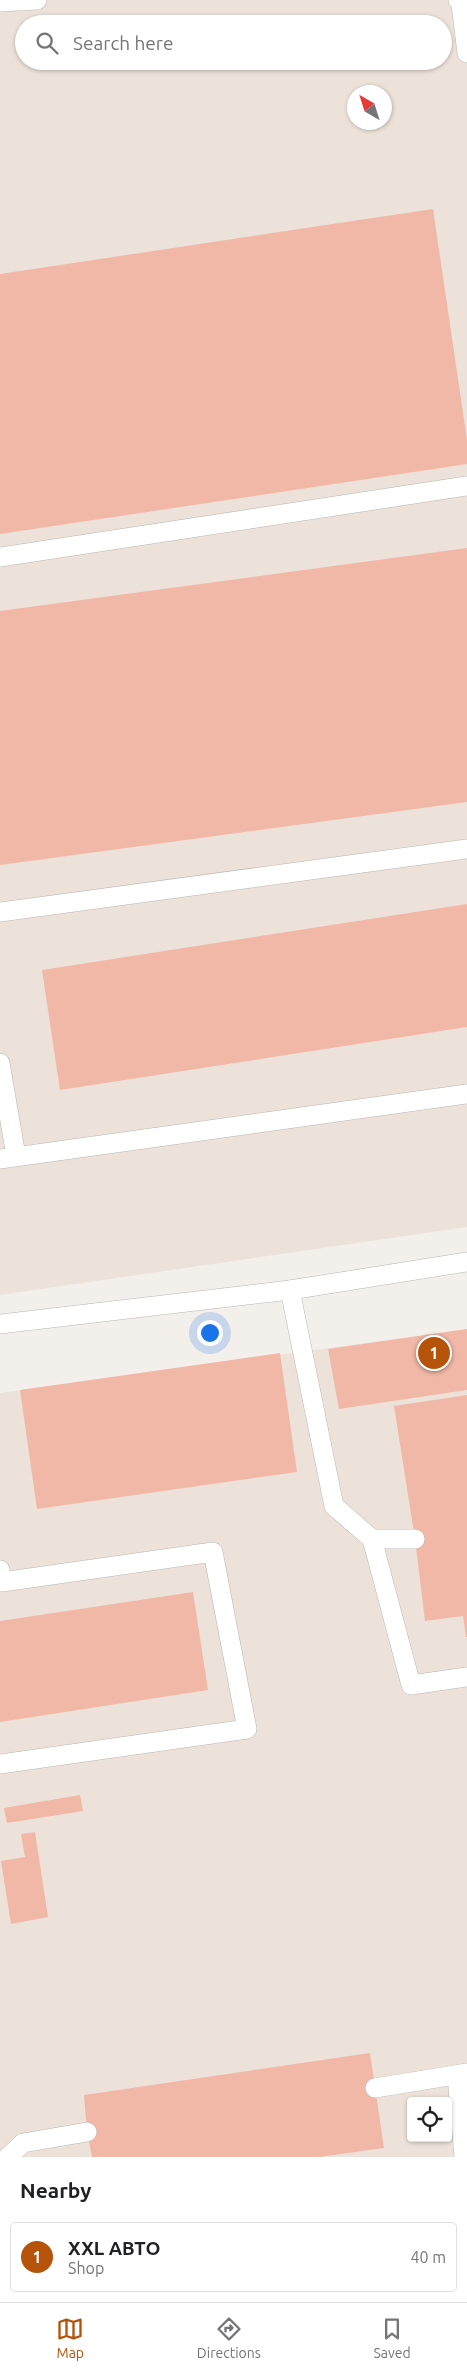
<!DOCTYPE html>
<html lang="en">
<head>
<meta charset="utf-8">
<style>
  body { margin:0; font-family:Ubuntu,sans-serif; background:#f6f6f6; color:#202124 }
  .controls { position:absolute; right:15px; bottom:15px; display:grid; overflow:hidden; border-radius:5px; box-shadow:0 1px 4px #0004 }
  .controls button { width:45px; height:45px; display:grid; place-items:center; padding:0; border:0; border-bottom:1px solid #e0e0e0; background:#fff; color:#202124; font:25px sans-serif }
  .compass { position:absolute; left:347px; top:85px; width:45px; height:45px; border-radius:50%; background:#fff; box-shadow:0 1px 4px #0004; rotate:321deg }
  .you { position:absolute; left:209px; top:1332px; width:18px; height:18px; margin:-12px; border:4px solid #fff; border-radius:50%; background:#1a73e8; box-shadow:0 0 0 8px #1a73e833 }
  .badge { display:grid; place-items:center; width:32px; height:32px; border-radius:50%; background:#b45309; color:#fff; font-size:16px; font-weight:700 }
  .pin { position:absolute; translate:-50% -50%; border:2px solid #fff; box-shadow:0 1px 5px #0006 }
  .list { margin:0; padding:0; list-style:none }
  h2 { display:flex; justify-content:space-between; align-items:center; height:65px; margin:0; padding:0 20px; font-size:21px }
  h2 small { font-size:16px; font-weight:400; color:#757577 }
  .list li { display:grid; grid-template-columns:32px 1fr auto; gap:15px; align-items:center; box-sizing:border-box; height:70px; margin:0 10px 10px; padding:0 10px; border:1px solid #e0e0e0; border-radius:5px }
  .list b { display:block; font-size:19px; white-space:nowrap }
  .list p { margin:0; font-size:16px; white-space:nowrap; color:#757577 }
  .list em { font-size:16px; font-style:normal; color:#757577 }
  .icon { flex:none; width:28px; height:28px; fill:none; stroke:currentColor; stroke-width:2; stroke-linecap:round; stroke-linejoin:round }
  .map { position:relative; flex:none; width:467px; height:2157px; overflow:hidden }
  .search { position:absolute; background:#fff; box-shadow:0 1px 4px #0004; left:15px; right:15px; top:15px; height:55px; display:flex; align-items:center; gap:12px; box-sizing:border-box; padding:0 18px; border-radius:28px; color:#757577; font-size:19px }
  .sheet { height:145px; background:#fff }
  nav { display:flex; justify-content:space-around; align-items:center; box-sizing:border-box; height:70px; border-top:1px solid #e0e0e0; background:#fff; font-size:14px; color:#757577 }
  nav a { display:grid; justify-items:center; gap:2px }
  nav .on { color:#b45309 }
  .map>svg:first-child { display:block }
  .built { fill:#ede2d9; fill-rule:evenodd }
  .building { fill:#f2b8a7 }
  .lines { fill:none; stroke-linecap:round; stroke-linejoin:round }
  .lane-casing { stroke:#bab6b2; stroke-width:20 }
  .lane { stroke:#fff; stroke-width:19 }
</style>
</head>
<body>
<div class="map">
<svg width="467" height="2157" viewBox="0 0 467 2157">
  <rect width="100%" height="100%" fill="#f3efeb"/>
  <g class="built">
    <path d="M0,0H467V1227L0,1295ZM24,24H443V61H24ZM354,92H384V122H354Z"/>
    <path d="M467,1329V2157H0V1393ZM411,2101H448V2138H411Z"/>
  </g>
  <g class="building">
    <polygon points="433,209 467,440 467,464 0,534 0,274"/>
    <polygon points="467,548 467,802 0,865 0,611"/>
    <polygon points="467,904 467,1027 60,1090 42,970"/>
    <polygon points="467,1329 467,1390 339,1409 328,1349"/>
    <polygon points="280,1353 297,1472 37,1509 20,1390"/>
    <polygon points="467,1395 467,1637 466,1637 463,1616 425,1621 415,1539 394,1406"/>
    <polygon points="193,1592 208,1690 0,1722 0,1621"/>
    <polygon points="80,1795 83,1811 7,1823 4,1808"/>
    <polygon points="35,1832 48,1917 11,1924 1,1861 25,1857 21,1834"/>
    <polygon points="370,2053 384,2148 319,2157 92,2157 87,2132 84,2095"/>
  </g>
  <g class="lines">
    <g class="lane-casing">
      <g id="lane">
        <polyline points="458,0 461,4 467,53"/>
        <polyline points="0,2 37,0"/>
        <polyline points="0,557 467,486"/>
        <polyline points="0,912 467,849"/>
        <polyline points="0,1063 16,1156"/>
        <polyline points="0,1159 467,1094"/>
        <polyline points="290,1290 334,1506 372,1539 411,1685 467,1677"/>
        <polyline points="0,1324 290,1290 467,1262"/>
        <polyline points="372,1539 415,1539"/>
        <polyline points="0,1570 2,1582 213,1552 247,1729 0,1764"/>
        <polyline points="457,2075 464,2157"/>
        <polyline points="375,2088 467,2073"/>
        <polyline points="8,2157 23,2143 87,2132"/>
      </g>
    </g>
    <use href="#lane" class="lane"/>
  </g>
</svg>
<div class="controls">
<button><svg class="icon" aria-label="locate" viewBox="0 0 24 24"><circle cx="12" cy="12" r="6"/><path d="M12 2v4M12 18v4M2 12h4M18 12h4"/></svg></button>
</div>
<svg class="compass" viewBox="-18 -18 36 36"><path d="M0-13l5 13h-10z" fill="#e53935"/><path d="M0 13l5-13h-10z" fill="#757577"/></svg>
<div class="you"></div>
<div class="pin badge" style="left:434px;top:1353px">1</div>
<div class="search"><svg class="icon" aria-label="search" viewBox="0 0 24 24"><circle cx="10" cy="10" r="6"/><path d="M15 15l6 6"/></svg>Search here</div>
</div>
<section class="sheet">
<h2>Nearby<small></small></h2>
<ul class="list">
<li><span class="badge">1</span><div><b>XXL АВТО</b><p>Shop</p></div><em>40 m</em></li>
</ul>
</section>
<nav>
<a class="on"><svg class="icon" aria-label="map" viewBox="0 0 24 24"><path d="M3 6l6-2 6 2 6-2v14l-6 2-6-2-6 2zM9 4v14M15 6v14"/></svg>Map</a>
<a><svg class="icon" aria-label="directions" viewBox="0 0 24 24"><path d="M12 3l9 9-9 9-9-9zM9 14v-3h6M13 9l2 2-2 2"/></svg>Directions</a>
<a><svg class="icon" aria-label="saved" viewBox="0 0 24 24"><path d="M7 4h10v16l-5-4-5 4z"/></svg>Saved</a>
</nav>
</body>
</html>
